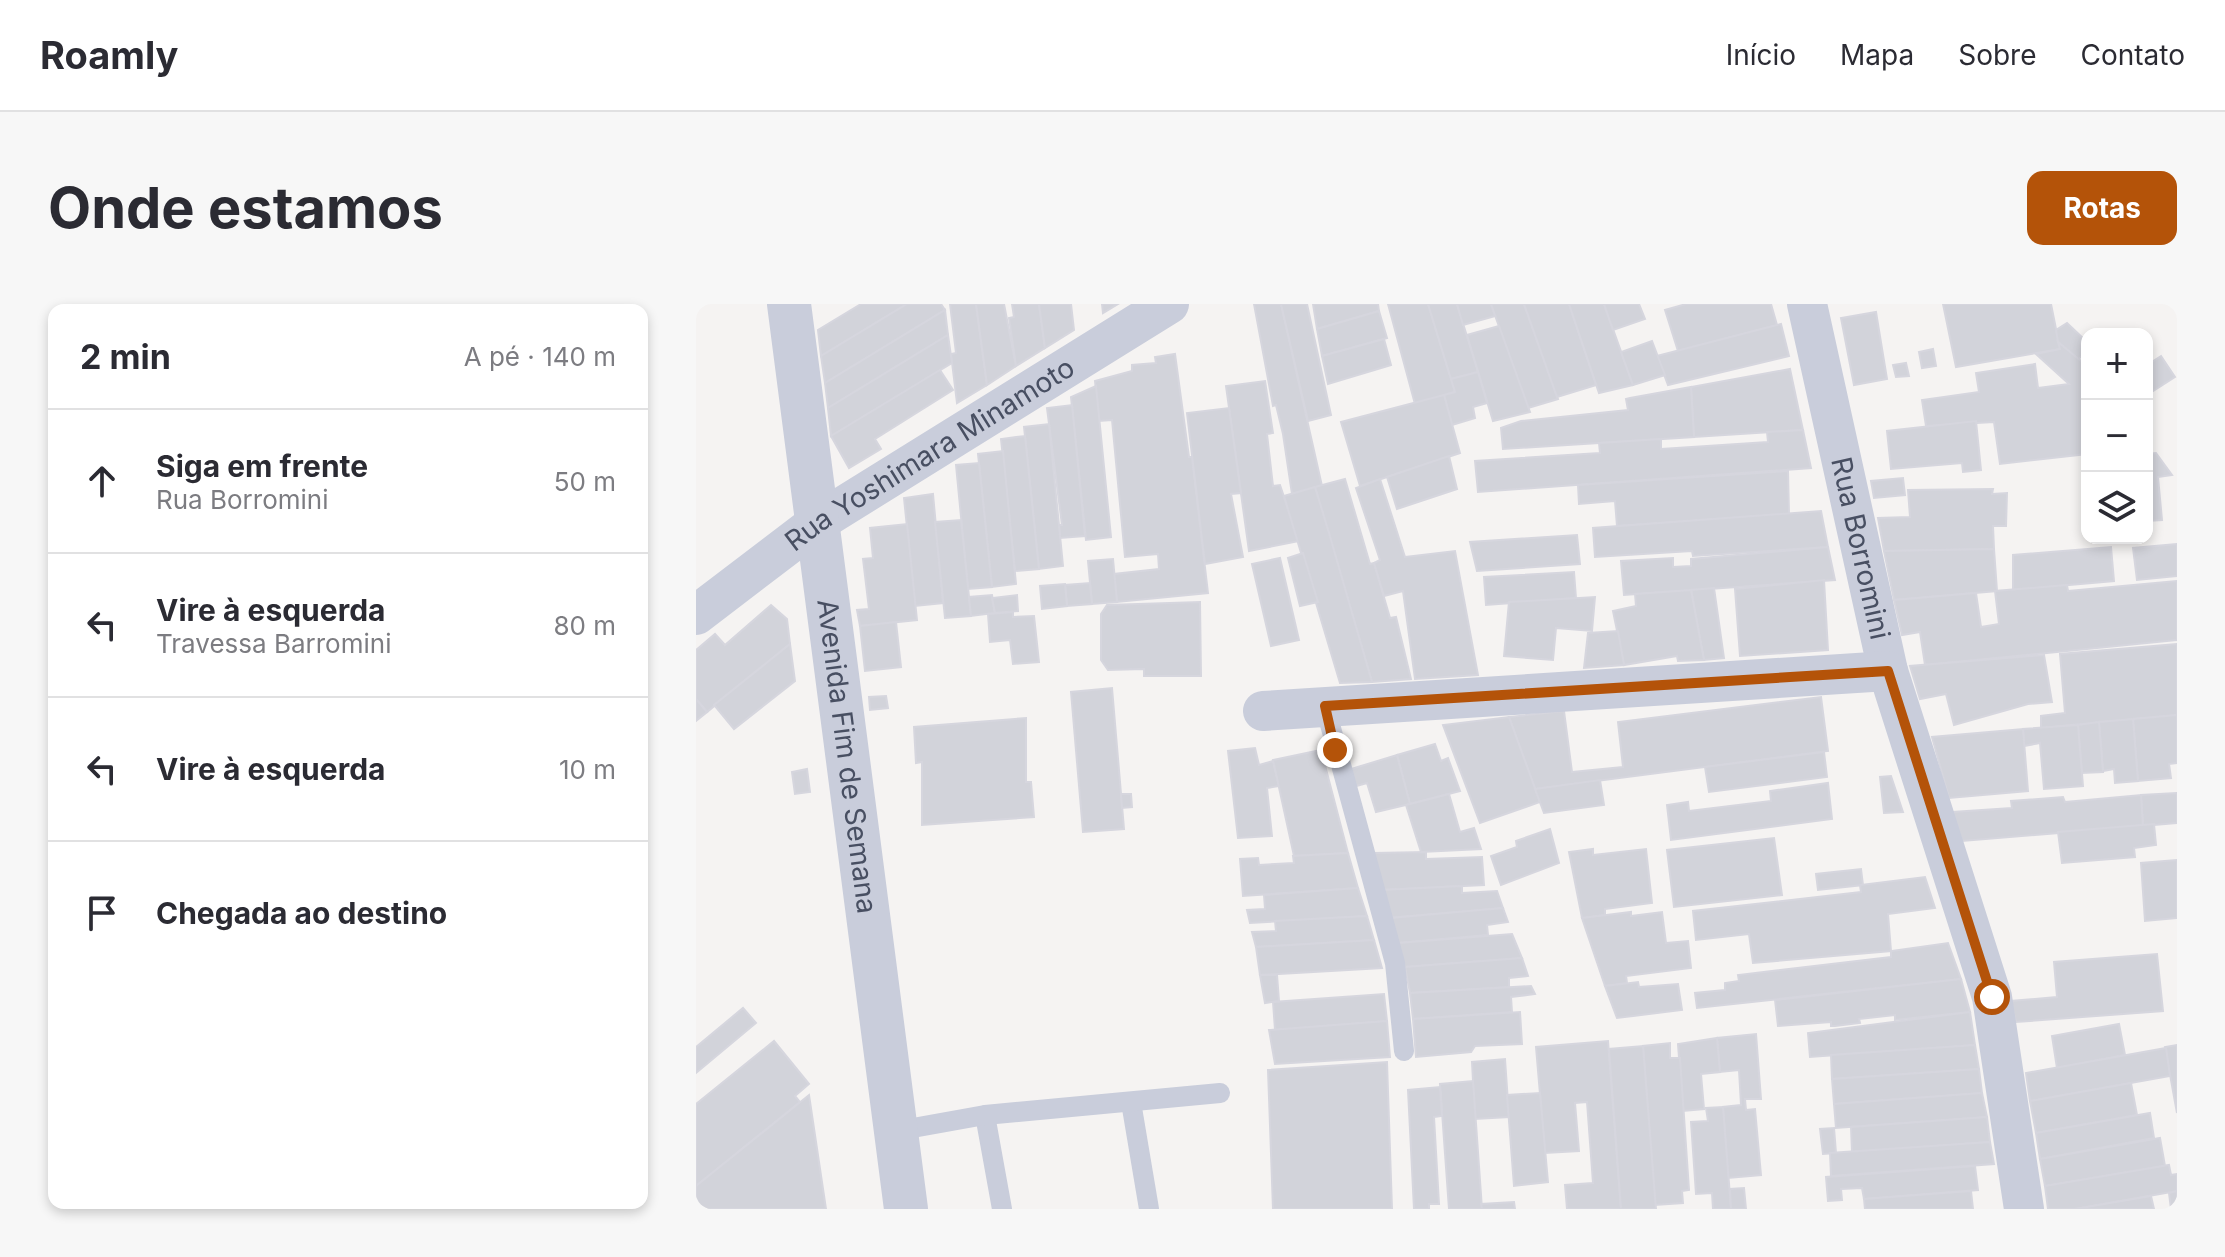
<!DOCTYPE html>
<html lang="pt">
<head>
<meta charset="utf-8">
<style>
  body { margin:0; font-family:Inter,sans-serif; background:#f7f7f7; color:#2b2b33 }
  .controls { position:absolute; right:24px; top:24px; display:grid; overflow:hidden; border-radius:16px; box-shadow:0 4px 12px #0003 }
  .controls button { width:72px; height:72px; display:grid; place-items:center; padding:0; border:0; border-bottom:2px solid #e1e1e2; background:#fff; color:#2b2b33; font:40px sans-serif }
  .stop { position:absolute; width:24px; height:24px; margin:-18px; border:6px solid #b45309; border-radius:50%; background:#fff }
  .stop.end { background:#b45309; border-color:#fff; box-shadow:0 2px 8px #0008 }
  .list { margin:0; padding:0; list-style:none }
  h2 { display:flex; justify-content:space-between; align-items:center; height:104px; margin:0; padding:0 32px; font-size:34px }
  h2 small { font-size:26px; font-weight:400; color:#7c7c81 }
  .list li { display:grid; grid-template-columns:52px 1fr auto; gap:24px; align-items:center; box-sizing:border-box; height:144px; padding:0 32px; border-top:2px solid #e1e1e2 }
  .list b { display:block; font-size:30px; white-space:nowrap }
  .list p { margin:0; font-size:26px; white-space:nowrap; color:#7c7c81 }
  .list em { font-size:26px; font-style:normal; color:#7c7c81 }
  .icon { flex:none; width:44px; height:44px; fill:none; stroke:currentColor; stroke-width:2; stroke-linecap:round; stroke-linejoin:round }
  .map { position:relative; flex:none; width:1481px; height:905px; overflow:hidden; border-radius:16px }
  header { display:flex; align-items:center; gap:48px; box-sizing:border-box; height:112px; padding:0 40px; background:#fff; border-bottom:2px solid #e1e1e2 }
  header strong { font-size:38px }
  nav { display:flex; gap:44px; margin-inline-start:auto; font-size:28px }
  .intro { display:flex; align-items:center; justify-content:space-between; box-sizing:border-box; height:192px; padding:0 48px }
  h1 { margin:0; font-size:56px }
  .button { padding:20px 36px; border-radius:16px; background:#b45309; color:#fff; font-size:28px; font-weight:700 }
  main { display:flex; gap:48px; padding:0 48px }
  aside { flex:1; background:#fff; border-radius:16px; box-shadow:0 4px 12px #0003 }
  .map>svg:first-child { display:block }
  .building { fill:#d2d3da; stroke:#d6d6de; stroke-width:2 }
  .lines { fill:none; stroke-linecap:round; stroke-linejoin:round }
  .service { stroke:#c9cddb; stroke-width:20 }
  .minor { stroke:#c9cddb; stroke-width:40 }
  .tertiary { stroke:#c9cddb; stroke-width:44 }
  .route { stroke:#b45309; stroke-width:10 }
  .labels { text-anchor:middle; stroke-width:6; stroke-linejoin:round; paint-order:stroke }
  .street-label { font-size:28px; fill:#484f62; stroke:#fff }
</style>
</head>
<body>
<header>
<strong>Roamly</strong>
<nav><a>Início</a><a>Mapa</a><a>Sobre</a><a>Contato</a></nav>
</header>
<div class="intro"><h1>Onde estamos</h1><a class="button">Rotas</a></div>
<main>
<aside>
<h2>2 min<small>A pé · 140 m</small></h2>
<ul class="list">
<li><svg class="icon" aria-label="ahead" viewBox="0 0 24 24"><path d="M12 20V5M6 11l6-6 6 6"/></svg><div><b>Siga em frente</b><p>Rua Borromini</p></div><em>50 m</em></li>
<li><svg class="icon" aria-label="left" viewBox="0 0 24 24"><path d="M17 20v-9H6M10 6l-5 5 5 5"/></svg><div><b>Vire à esquerda</b><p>Travessa Barromini</p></div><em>80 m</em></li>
<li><svg class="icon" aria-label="left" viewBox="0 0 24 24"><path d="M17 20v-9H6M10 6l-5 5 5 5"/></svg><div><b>Vire à esquerda</b></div><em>10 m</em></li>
<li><svg class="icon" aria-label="arrive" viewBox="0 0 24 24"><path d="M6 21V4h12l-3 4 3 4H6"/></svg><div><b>Chegada ao destino</b></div></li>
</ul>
</aside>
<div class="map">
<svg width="1481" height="905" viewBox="0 0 1481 905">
  <rect width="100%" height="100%" fill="#f5f3f2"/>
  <g class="building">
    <polygon points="165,0 211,0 125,52 122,26"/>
    <polygon points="211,0 245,0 249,6 129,79 125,52"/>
    <polygon points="254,0 280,0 291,81 261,99 255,50 260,49"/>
    <polygon points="280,0 308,0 320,62 291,81"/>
    <polygon points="316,0 343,0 349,44 320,62 313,14 318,13"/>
    <polygon points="343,0 375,0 378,26 349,44"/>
    <polygon points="406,0 422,0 407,9"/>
    <polygon points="558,0 585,0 626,182 596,190 587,130 580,101 577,102"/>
    <polygon points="585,0 611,0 635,111 612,117"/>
    <polygon points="617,0 682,0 683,7 621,25"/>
    <polygon points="692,0 732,0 759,88 719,100"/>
    <polygon points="732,0 761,0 782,68 755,75"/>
    <polygon points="761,0 795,0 799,12 767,21"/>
    <polygon points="795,0 828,0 862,95 832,104"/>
    <polygon points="828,0 873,0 900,81 861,93"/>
    <polygon points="873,0 908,0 937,81 903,89"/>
    <polygon points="908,0 943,0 949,15 917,26"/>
    <polygon points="990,0 1075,0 1081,21 982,47 969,6"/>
    <polygon points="1247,0 1355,0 1364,45 1260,63"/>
    <polygon points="249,6 252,31 132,104 129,79"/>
    <polygon points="683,7 691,34 626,52 621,25"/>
    <polygon points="1180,8 1191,75 1158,81 1145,14"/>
    <polygon points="1371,19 1391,38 1391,49 1382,55 1362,38 1360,26"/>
    <polygon points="1085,20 1093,52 972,81 961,52"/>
    <polygon points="803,22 834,108 797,117 771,31"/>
    <polygon points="252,31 256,59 135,132 132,104"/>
    <polygon points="688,35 695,61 632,80 626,52"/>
    <polygon points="956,37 969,71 937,81 925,48"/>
    <polygon points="1362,38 1391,62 1391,150 1304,160 1298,118 1230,122 1226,96 1283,88 1280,69 1339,60 1342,84 1373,80 1340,50 1364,45"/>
    <polygon points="1237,45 1240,62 1226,64 1223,48"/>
    <polygon points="479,50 493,153 496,153 512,289 421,298 418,270 463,265 462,250 429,253 416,116 403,117 399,77 436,67 436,61 460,59 459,53"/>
    <polygon points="1465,52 1479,73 1451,91 1451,61"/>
    <polygon points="1210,59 1213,72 1200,73 1197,61"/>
    <polygon points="1094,65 1107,126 998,133 995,83"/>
    <polygon points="244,66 257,86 179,135 185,145 153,164 135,132"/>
    <polygon points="782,68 791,99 777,103 779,114 756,121 748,91 759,88 755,75"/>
    <polygon points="569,77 577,129 571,130 577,182 584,181 603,237 553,247 530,82"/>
    <polygon points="400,82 415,233 390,236 375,93"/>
    <polygon points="995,83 998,133 807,145 805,124 825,117 932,106 930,95 934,94"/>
    <polygon points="748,91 764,149 664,182 645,118"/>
    <polygon points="376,101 389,232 364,234 363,221 366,221 351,104"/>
    <polygon points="533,104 545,189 535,190 547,253 509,260 491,109"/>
    <polygon points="1280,117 1285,166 1267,168 1266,159 1195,165 1191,127"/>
    <polygon points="353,120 367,262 343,265 328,123"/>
    <polygon points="1107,126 1115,164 782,188 779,157 904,149 903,139 965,135 965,145 1072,138 1071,128"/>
    <polygon points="329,132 343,265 319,267 305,135"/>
    <polygon points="307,147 320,280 296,283 282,150"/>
    <polygon points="1460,149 1476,171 1462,173 1466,216 1451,217 1451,150"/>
    <polygon points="753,152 761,185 701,205 691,173"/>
    <polygon points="283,159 296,283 272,285 260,161"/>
    <polygon points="1092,167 1093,210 921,222 919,197 883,200 882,181"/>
    <polygon points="1207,174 1209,191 1178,194 1175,177"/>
    <polygon points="649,175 674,260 678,259 694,314 700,313 715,375 676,378 619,183"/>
    <polygon points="684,175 709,253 759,247 782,371 719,375 707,287 688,292 678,259 684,256 660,184"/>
    <polygon points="619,183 633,229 676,378 644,379 588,192"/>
    <polygon points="1297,185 1296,190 1311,189 1310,222 1297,222 1298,245 1188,247 1182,214 1214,213 1212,186"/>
    <polygon points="237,190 247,299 219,302 208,194"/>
    <polygon points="1125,207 1132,243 997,252 996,247 899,253 897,224"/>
    <polygon points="265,216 275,312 249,314 239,218"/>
    <polygon points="211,220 221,316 164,322 161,306 173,305 167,255 177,254 174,224"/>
    <polygon points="881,231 884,260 781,267 774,238"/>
    <polygon points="1481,240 1481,272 1441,276 1437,244"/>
    <polygon points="1132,243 1139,276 928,291 925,257 977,254 977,263 995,262 995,255"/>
    <polygon points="1415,243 1418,277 1317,286 1317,251"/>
    <polygon points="1298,245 1301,287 1198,296 1188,247"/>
    <polygon points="607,249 622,298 604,302 592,254"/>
    <polygon points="584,254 603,336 575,342 556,260"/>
    <polygon points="417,255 421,298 396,300 392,257"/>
    <polygon points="878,268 880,294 790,301 788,273"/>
    <polygon points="1128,276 1132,346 1044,352 1039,285"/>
    <polygon points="1481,277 1481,336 1229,361 1224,328 1206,331 1198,296 1280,289 1285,323 1303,320 1299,287 1371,281 1372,287"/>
    <polygon points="394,279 396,300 371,302 369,281"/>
    <polygon points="369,280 371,302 346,305 344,282"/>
    <polygon points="1018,284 1028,354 1008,356 995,286"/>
    <polygon points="995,286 1008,356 982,357 981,352 928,361 917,307 940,302 939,290"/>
    <polygon points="296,291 299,309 275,312 273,293"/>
    <polygon points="321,291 322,307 299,309 296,294"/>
    <polygon points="899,293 896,327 860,324 857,356 808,352 813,298"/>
    <polygon points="504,298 505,372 448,372 448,365 412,366 405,356 405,310 411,301"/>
    <polygon points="75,301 91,315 94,340 11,408 0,395 0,346 19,330 29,341"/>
    <polygon points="317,308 317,313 338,312 343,358 317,360 314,336 294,338 292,310"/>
    <polygon points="200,318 205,363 169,367 164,322"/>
    <polygon points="922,327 928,361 888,364 892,329"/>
    <polygon points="94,340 99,377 38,425 18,401"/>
    <polygon points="1481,340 1481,411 1345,424 1345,412 1369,409 1364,350"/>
    <polygon points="1348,351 1356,398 1332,400 1258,421 1250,390 1224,395 1214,362"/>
    <polygon points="416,384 428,525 387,528 375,388"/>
    <polygon points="190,392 192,404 174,406 173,393"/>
    <polygon points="1125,393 1132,447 839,485 813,413 868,407 876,468 927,463 922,418"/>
    <polygon points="0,395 11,408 0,417"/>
    <polygon points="1481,411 1481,459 1473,460 1475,474 1442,477 1437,415"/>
    <polygon points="813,413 844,498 784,519 747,421"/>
    <polygon points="330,414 330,478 335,478 338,513 226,521 226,458 220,459 218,423"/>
    <polygon points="1437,415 1442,477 1419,479 1418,465 1407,467 1403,418"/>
    <polygon points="1403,418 1407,468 1386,469 1382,421"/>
    <polygon points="1382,421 1387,482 1348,485 1344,439 1328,442 1327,425"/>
    <polygon points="1327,425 1332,487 1253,494 1236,433"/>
    <polygon points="739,440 745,457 752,454 764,487 714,500 701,451"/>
    <polygon points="559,444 563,461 577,457 583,482 571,484 576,532 542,534 532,447"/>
    <polygon points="625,446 652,549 598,552 577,456"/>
    <polygon points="1128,448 1131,473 1013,488 1009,463"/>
    <polygon points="701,451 714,500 680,508 671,479 657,483 652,466"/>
    <polygon points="111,465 114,488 99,490 96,468"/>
    <polygon points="1195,472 1207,508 1188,509 1184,473"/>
    <polygon points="904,476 908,501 848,509 839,485"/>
    <polygon points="1132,479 1136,515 975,536 971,501 992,498 993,507 1075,497 1074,487"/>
    <polygon points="1481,489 1481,519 1447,522 1445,491"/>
    <polygon points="425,490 435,490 436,503 426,504"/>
    <polygon points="753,490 764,528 778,524 785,545 725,548 710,501"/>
    <polygon points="1445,491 1447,522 1266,537 1257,508 1316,504 1315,497 1367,493 1369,498"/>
    <polygon points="1458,520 1460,541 1438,544 1439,553 1366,559 1362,528"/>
    <polygon points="854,525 863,559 805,581 795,552 821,543 820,537"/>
    <polygon points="1078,534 1086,591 978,603 971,546"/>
    <polygon points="897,545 897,551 950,545 956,599 909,605 909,611 886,614 873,548"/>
    <polygon points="730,548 730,555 786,553 788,581 685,586 678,549"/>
    <polygon points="652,549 662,584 547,592 544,555 562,554 563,561 598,559 597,552"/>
    <polygon points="1481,556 1481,614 1449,617 1445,559"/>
    <polygon points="1165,565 1167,581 1122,586 1120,570"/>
    <polygon points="1229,573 1239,604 1192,610 1195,647 1057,659 1053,630 1000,636 997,607 1165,588 1164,581"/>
    <polygon points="766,582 766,589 801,587 807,604 694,614 685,586"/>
    <polygon points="662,584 671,612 554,619 551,606 569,605 568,591"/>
    <polygon points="807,604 812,618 791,621 792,631 702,639 694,614"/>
    <polygon points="935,608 935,612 966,608 970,639 992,637 995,664 930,672 931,679 909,682 886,614"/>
    <polygon points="671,612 678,636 560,643 556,628 580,627 579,617"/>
    <polygon points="816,630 826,654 709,663 702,639"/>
    <polygon points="678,636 686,664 564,671 560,643"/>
    <polygon points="1252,639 1265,675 1001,704 999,689 1029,686 1029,679 1043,677 1042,671 1195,653 1195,647"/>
    <polygon points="1461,650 1467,707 1320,718 1315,697 1361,693 1358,658"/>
    <polygon points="826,654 832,672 813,674 813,683 714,689 709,663"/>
    <polygon points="564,671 581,671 583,697 569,699"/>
    <polygon points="1265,675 1274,708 1199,716 1199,711 1163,715 1164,719 1139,722 1135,722 1135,718 1082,722 1079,696"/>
    <polygon points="942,678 943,683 982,680 986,706 921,714 909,682"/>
    <polygon points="835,682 839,690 815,693 816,708 717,715 714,689"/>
    <polygon points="688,690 691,717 579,726 577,698"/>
    <polygon points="47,704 60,719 0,769 0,743"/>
    <polygon points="824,708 826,740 779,742 775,748 720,753 717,715"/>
    <polygon points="1274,708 1279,741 1114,753 1112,729"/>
    <polygon points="691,717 694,753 579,760 573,726"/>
    <polygon points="1423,720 1429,751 1361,764 1356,732"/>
    <polygon points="1060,730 1065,795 1049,795 1050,806 1059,805 1065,871 1032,874 1027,803 1045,801 1043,766 1024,768 1021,734"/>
    <polygon points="1021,734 1024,768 1005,770 1008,805 987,807 982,740"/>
    <polygon points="78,737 113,780 99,792 104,798 0,882 0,800"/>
    <polygon points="912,737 925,905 871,905 869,881 897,879 891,798 879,799 883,847 849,849 840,743"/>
    <polygon points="974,739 974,754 984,754 993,886 986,887 987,899 959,901 947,742"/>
    <polygon points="1279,741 1283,765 1136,775 1135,751"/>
    <polygon points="1481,741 1481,809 1469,743"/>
    <polygon points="947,742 960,905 925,905 913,745"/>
    <polygon points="1470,744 1474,772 1334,797 1330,769"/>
    <polygon points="809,755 813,813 779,815 776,758"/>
    <polygon points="691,758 696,905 577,905 572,766"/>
    <polygon points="1283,765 1286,789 1138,800 1136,775"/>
    <polygon points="777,777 786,905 753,905 744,780"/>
    <polygon points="1435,779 1441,811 1340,829 1334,797"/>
    <polygon points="744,783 746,812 738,813 743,900 733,900 733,905 718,905 712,786"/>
    <polygon points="844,789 852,878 818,882 811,791"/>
    <polygon points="1286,789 1291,813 1140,824 1138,800"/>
    <polygon points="113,791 130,905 0,905 0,882"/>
    <polygon points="1027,803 1035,905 1017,905 1016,889 1000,890 995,818 1012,817 1010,804"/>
    <polygon points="1454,809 1458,834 1344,855 1340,829"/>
    <polygon points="1291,813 1294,838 1156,848 1155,823"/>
    <polygon points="1138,824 1140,849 1127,850 1124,825"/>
    <polygon points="1464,834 1469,862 1349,882 1344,855"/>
    <polygon points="1294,838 1298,860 1135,872 1134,849"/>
    <polygon points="1473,861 1475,871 1481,870 1481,887 1379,905 1352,905 1349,882"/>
    <polygon points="1279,862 1282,886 1168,895 1166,884 1145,885 1146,896 1132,897 1130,873"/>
    <polygon points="1048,884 1050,905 1035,905 1034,885"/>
    <polygon points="1275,887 1277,905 1169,905 1168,895"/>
    <polygon points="1481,887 1481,905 1475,905 1473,889"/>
    <polygon points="1455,892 1458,905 1379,905"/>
    <polygon points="818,898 819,905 786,905 785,900"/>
  </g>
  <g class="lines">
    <g class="service">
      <polyline points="629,402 699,659 708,747"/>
      <polyline points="435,798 453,905"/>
      <polyline points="289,811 306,905"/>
      <polyline points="200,827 289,811 524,789"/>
    </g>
    <g class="minor">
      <path id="s1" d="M1111,0L1192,367L1296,693L1328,905"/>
      <path id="s2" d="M0,311L122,218L473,0"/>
      <polyline points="567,407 1192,367"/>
    </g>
    <path class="tertiary" id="s3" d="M93,0L210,905"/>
  </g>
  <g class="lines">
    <polyline class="route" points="639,446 629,402 1192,367 1296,693"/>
  </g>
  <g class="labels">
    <g class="street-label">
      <text dy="10" stroke="none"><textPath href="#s2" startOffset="284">Rua Yoshimara Minamoto</textPath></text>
      <text dy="10" stroke="none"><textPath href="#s1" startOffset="250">Rua Borromini</textPath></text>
      <text dy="10" stroke="none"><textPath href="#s3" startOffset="456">Avenida Fim de Semana</textPath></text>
    </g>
  </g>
</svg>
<div class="controls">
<button>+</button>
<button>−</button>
<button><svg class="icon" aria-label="layers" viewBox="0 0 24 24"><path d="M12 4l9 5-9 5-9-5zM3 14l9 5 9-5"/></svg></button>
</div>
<div class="stop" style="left:1296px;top:693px"></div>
<div class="stop end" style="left:639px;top:446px"></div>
</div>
</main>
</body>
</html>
